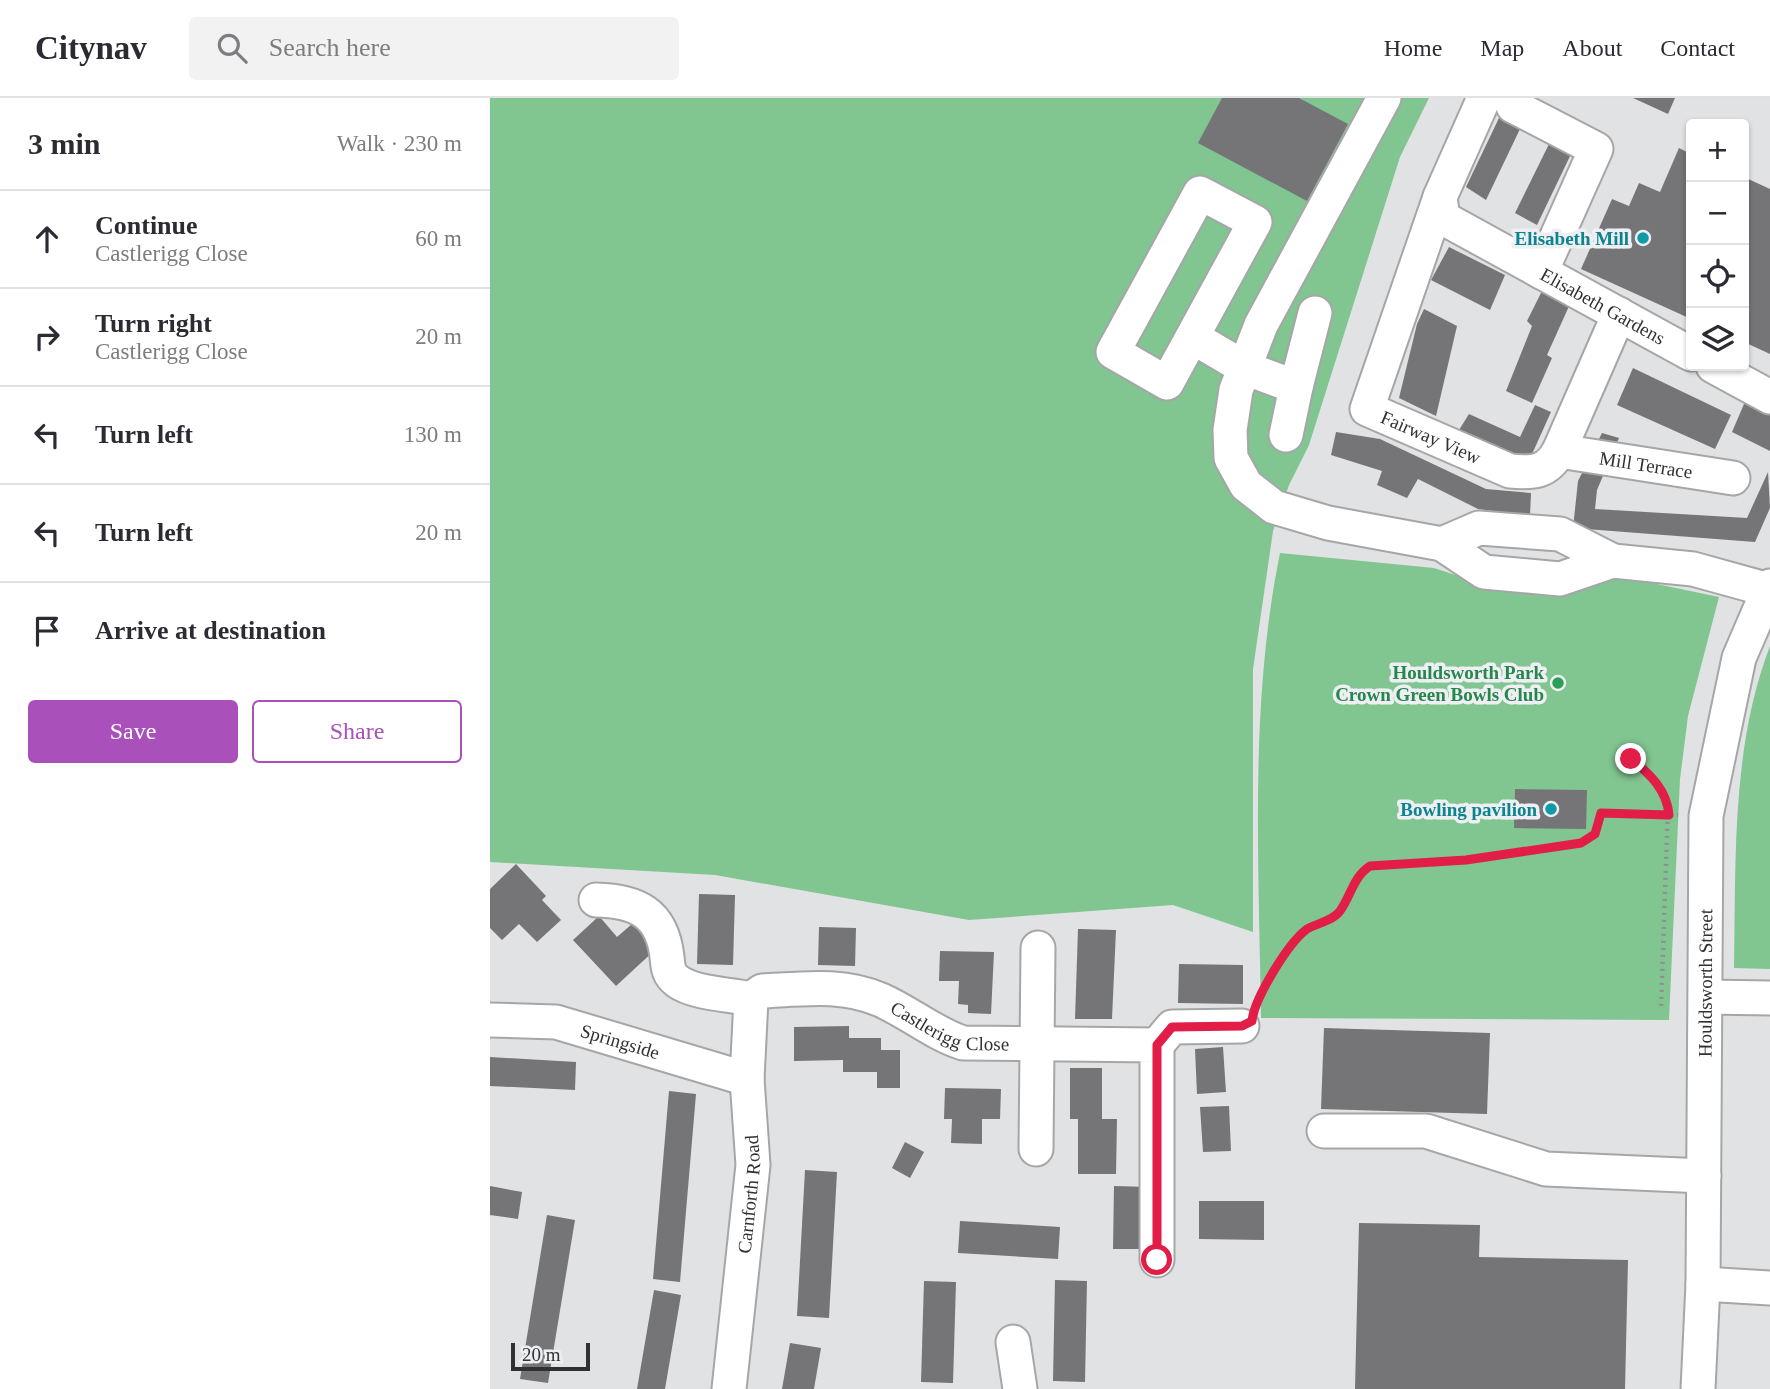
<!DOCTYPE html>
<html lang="en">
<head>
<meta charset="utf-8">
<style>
  body { margin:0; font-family:Georgia,serif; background:#f2f2f3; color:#2b2b33 }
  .controls { position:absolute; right:21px; top:21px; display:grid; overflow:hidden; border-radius:7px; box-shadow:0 2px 5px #0004 }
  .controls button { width:63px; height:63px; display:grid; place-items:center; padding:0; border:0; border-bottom:2px solid #e1e1e2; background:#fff; color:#2b2b33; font:35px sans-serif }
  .scale { position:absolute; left:21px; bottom:18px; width:79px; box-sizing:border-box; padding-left:7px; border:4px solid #303132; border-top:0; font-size:19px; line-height:24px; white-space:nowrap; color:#303132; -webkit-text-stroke:5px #eeeff2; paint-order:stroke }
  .stop { position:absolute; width:21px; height:21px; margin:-16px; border:5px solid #e11d48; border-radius:50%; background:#fff }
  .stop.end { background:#e11d48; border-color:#fff; box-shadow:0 2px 7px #0008 }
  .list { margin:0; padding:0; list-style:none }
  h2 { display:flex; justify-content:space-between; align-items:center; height:91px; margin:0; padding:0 28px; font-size:30px }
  h2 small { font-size:23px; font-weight:400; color:#7c7c81 }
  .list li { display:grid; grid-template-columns:46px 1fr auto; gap:21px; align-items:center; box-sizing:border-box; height:98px; padding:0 28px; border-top:2px solid #e1e1e2 }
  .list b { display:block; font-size:26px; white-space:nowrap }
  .list p { margin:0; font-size:23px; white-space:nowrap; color:#7c7c81 }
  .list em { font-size:23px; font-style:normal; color:#7c7c81 }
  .actions { display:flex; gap:14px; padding:21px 28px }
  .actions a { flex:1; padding:16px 0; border:2px solid #aa50bb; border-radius:7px; text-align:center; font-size:24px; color:#aa50bb }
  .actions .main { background:#aa50bb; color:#fff }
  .icon { flex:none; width:38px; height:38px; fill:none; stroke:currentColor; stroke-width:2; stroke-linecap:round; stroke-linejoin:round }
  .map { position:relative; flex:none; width:1280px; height:1291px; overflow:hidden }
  header { display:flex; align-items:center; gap:42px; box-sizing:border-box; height:98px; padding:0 35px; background:#fff; border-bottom:2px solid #e1e1e2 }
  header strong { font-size:33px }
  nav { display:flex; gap:38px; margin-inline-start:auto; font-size:24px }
  .search { width:490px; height:63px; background:#f2f2f3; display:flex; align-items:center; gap:18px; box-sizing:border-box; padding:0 24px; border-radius:7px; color:#7c7c81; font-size:26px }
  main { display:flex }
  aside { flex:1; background:#fff }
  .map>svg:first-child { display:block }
  .green { fill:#81c591 }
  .building { fill:#757476 }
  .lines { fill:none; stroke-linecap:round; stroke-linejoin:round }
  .minor-casing { stroke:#a5a6a8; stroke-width:37 }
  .path { stroke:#8e8f91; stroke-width:4.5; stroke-dasharray:2 5; stroke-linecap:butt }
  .minor { stroke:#fff; stroke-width:33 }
  .route { stroke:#e11d48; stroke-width:9 }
  .culture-dot { fill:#0f9aa8; stroke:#eeeff2; stroke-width:2.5 }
  .leisure-dot { fill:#2e9e5b; stroke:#eeeff2; stroke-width:2.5 }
  .labels { text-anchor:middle; stroke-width:7; stroke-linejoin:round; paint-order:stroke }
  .culture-label { font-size:19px; font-weight:bold; fill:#0d838f; stroke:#eeeff2; text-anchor:end }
  .street-label { font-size:19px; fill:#303132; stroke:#eeeff2 }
  .leisure-label { font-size:19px; font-weight:bold; fill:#27864d; stroke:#eeeff2; text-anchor:end }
</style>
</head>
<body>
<header>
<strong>Citynav</strong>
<div class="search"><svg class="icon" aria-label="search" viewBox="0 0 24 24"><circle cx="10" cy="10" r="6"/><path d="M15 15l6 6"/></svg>Search here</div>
<nav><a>Home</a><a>Map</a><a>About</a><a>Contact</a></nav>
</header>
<main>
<aside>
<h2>3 min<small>Walk · 230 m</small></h2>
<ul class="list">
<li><svg class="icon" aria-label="ahead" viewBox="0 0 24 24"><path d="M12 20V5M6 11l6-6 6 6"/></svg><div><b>Continue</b><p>Castlerigg Close</p></div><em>60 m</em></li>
<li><svg class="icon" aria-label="right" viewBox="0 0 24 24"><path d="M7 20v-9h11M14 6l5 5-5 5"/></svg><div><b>Turn right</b><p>Castlerigg Close</p></div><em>20 m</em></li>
<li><svg class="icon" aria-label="left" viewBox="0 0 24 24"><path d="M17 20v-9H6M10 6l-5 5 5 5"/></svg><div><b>Turn left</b></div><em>130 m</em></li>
<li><svg class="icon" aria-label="left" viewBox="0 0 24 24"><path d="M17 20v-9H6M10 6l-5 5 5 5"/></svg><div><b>Turn left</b></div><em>20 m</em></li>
<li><svg class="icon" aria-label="arrive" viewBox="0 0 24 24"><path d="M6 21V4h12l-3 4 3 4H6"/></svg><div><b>Arrive at destination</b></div></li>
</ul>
<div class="actions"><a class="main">Save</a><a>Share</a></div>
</aside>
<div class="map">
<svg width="1280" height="1291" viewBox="0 0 1280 1291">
  <rect width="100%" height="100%" fill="#e1e2e4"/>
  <g class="green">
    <polygon points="0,0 939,0 910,59 819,347 799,387 783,433 763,571 763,834 683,807 479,822 225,777 0,764"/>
    <path d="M790,455L944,470L987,484L1114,475L1229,499L1198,618L1190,681L1179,922L771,920C769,766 759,607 790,455Z"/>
    <path d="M1280,548V871L1244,870C1246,762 1241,650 1280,548Z"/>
  </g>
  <g class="building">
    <polygon points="732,0 809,0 858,26 817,103 708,45"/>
    <polygon points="1143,0 1185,0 1178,16"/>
    <polygon points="1009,20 1030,31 996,102 976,89"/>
    <polygon points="1060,44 1082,54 1047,127 1025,115"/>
    <polygon points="1189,50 1201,56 1201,221 1091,171 1122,101 1139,108 1149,85 1170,94"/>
    <polygon points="1254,79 1280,91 1280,256 1254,244"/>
    <polygon points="959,149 1015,177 1000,212 941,182"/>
    <polygon points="1052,193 1080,206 1057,257 1062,260 1042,305 1016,293 1042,228 1037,223"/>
    <polygon points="934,211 967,228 946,318 909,300 927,226"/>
    <polygon points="1143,270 1241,317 1225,351 1127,307"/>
    <polygon points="1257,299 1280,310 1280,353 1242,334"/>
    <polygon points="1045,307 1061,314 1038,365 969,332 979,316 1030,339"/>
    <polygon points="846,334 890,341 996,391 1041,395 1040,418 988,411 928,381 917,400 887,387 892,373 841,357"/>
    <polygon points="1112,335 1129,340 1107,392 1105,411 1257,420 1278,374 1280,410 1265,444 1083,430 1088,383"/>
    <polygon points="1025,691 1097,692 1096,731 1024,730"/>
    <polygon points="26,766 56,798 52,802 71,822 47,844 29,826 12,842 0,830 0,791"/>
    <polygon points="209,796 245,797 243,867 207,866"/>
    <polygon points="109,818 127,839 142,826 166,851 126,888 83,842"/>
    <polygon points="329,829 366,830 365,868 328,867"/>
    <polygon points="588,831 626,832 622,921 585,921"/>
    <polygon points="450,853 504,854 501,916 478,915 478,907 468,906 469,883 449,883"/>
    <polygon points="689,866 753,867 753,906 688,905"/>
    <polygon points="359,928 359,940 391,940 391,952 410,952 410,990 387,990 387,974 353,974 353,962 304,963 304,929"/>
    <polygon points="834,930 1000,935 997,1016 831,1011"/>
    <polygon points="733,949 736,994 707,996 705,951"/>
    <polygon points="0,959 86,964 85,992 0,988"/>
    <polygon points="580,970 612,970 612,1021 627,1021 626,1076 588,1076 588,1021 580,1021"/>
    <polygon points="455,990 511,991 510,1021 492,1021 492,1046 461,1045 462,1021 454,1021"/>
    <polygon points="179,993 206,996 190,1184 163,1181"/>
    <polygon points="739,1008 741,1053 713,1054 710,1009"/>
    <polygon points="415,1044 434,1054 420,1080 402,1070"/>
    <polygon points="315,1072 347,1074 339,1220 307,1218"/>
    <polygon points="0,1088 32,1094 28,1121 0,1117"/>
    <polygon points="624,1088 661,1089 660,1151 623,1151"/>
    <polygon points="709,1103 774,1103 774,1142 709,1141"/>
    <polygon points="57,1117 85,1122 58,1285 30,1281"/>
    <polygon points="470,1123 570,1129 568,1161 468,1155"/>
    <polygon points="869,1125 990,1127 989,1159 1138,1162 1135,1291 865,1291"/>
    <polygon points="565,1182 597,1183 595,1284 563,1283"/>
    <polygon points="434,1183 466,1184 463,1285 431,1284"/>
    <polygon points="164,1192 191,1197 175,1291 147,1291"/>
    <polygon points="300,1245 331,1250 324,1291 292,1291"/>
  </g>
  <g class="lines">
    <g class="minor-casing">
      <g id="minor">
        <polyline points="894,0 771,227 746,292 740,332 741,360 756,387 784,409 838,425 952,446 994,474 1070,481 1123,463 1203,471 1279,492"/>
        <path id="s1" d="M994,0L950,99L953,120L1201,256"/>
        <polyline points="1023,8 1106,51 1051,174"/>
        <polygon points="710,95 765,124 677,285 623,254"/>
        <path id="s2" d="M950,99L877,311L1020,373C1043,375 1057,375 1069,353L1129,216"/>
        <polyline points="704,240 755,270 806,289 825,215"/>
        <polyline points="1223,268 1280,299"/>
        <polyline points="796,337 806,289"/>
        <path id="s3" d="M1069,353L1243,380"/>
        <polyline points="952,446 989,430 1070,436 1123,463"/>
        <path d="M106,802C146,803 172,814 177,859C178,869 178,876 187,883C205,896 239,896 261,901"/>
        <polyline points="1216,899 1280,900"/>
        <path id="s4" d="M261,901L272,893C312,891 353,885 391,902C420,915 443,935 473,945L667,947V1162"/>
        <path id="s5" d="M0,922L66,924L257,981"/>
        <polyline points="667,947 682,929 752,928"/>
        <polyline points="834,1033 936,1033 1056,1071 1214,1078"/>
        <polyline points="546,1051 548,850"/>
        <polyline points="1213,1186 1280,1190"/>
        <polyline points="523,1244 530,1291"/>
        <path id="s6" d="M239,1291L263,1067L257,981L261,901"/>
        <path id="s7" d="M1208,1291L1213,1186L1216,718L1249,560L1280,488"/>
      </g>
    </g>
    <g class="path">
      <polyline points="1141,661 1160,675 1178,709 1171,909"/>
      <polyline points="765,905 800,848 817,831 849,815 872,773 880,768 976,762 1091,745 1105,736 1111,715 1188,717"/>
    </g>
    <use href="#minor" class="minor"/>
  </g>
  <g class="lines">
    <path class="route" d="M667,1162V947L682,929L752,928L762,923C764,901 798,845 817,831C827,825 843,823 850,813C861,798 863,779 880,768L976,762L1091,745L1105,736L1111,715L1179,717C1177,692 1160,676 1141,661"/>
  </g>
  <g class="culture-dot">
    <circle cx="1153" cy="140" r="7"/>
    <circle cx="1061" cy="711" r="7"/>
  </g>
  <circle class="leisure-dot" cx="1068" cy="585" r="7"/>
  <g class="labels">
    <g class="culture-label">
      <text x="1139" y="147">Elisabeth Mill</text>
      <text x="1047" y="718">Bowling pavilion</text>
    </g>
    <g class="street-label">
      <text dy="7" stroke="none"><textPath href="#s1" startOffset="312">Elisabeth Gardens</textPath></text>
      <text dy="7" stroke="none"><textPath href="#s2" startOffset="294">Fairway View</textPath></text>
      <text dy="7" stroke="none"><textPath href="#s3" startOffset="88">Mill Terrace</textPath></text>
      <text dy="7" stroke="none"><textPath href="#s7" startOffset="406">Houldsworth Street</textPath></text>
      <text dy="7" stroke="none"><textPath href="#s4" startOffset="210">Castlerigg Close</textPath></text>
      <text dy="7" stroke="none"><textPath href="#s5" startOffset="133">Springside</textPath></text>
      <text dy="7" stroke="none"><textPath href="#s6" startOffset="196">Carnforth Road</textPath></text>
    </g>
    <g class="leisure-label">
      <text x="1054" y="581">Houldsworth Park<tspan x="1054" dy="22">Crown Green Bowls Club</tspan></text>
    </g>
  </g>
</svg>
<div class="controls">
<button>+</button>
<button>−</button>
<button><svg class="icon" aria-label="locate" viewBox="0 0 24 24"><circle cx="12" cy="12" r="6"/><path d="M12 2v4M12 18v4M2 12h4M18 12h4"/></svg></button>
<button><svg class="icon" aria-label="layers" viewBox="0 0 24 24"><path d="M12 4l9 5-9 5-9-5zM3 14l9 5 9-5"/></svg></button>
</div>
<div class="scale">20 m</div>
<div class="stop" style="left:667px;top:1162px"></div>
<div class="stop end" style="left:1141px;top:661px"></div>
</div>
</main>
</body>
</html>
